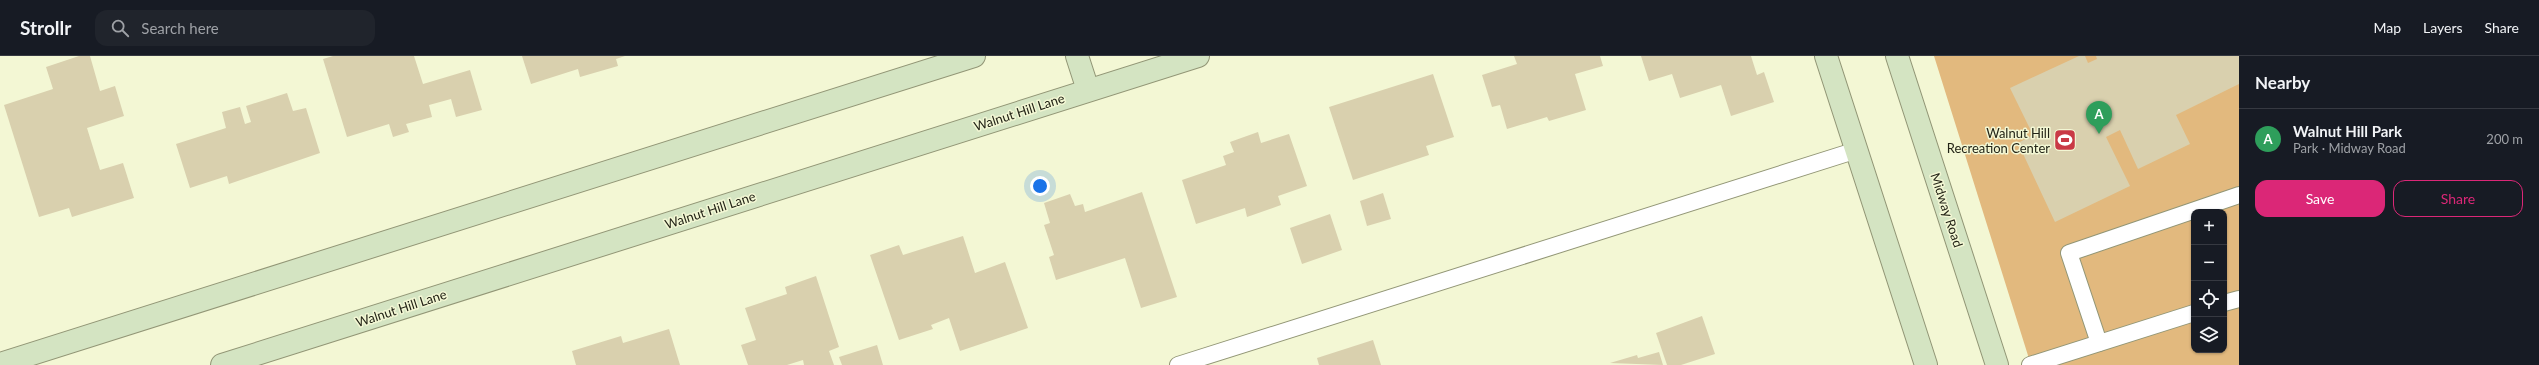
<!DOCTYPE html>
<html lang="en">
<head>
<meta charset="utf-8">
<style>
  body { margin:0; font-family:Lato,sans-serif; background:#20242c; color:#f1f3f6 }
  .controls { position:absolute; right:12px; bottom:12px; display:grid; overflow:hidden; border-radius:8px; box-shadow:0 1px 3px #0004 }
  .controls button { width:36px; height:36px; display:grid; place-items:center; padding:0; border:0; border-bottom:1px solid #363941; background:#171b24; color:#f1f3f6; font:20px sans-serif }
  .you { position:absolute; left:1040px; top:130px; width:14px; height:14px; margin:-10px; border:3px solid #fff; border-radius:50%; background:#1a73e8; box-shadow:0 0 0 6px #1a73e833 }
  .badge { display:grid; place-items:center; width:26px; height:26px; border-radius:50%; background:#db2777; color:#fff; font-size:13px; font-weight:700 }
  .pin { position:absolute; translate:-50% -33px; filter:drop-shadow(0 1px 2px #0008) }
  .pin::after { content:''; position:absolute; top:21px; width:14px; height:12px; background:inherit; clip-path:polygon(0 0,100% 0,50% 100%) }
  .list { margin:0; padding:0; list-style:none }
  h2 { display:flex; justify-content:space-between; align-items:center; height:52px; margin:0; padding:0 16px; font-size:17px }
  h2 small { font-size:13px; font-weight:400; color:#9ea1a6 }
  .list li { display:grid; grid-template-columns:26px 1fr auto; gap:12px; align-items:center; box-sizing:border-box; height:60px; padding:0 16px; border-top:1px solid #363941 }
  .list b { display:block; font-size:15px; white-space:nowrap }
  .list p { margin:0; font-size:13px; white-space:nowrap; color:#9ea1a6 }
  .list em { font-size:13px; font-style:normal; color:#9ea1a6 }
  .actions { display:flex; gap:8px; padding:12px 16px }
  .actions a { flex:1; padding:9px 0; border:1px solid #db2777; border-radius:12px; text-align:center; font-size:14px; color:#db2777 }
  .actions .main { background:#db2777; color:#fff }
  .icon { flex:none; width:22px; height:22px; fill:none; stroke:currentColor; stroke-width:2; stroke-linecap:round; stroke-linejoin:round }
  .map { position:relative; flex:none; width:2239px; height:309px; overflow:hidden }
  header { display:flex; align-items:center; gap:24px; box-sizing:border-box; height:56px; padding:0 20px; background:#171b24; border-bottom:1px solid #363941 }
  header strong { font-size:19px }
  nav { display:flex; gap:22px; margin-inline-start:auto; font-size:14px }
  .search { width:280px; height:36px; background:#20242c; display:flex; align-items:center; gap:10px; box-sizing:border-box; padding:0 14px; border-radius:12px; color:#9ea1a6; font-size:15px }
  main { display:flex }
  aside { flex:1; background:#171b24 }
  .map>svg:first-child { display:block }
  .park { fill:#e2b97e; fill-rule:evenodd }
  .building { fill:#d9d0ae }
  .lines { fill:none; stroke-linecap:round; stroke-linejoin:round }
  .lane-casing { stroke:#929676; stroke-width:18 }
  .secondary-casing { stroke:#929676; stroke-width:24 }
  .lane { stroke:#fff; stroke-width:16 }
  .secondary { stroke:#d4e4c2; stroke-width:22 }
  .labels { text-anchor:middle; stroke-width:3; stroke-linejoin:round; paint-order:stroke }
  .street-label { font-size:13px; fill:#232417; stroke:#f3f7d4 }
  .poi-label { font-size:13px; fill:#232417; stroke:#f3f7d4; text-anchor:end }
</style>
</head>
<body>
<header>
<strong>Strollr</strong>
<div class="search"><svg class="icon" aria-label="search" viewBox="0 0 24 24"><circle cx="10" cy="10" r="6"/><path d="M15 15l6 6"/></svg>Search here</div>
<nav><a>Map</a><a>Layers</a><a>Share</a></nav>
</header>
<main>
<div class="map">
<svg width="2239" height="309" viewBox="0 0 2239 309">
  <rect width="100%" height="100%" fill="#f3f7d4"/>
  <path class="park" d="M1934,0H2239V309H2031ZM2194,156H2224V294H2194Z"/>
  <g class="building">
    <polygon points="79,0 90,0 100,35 115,30 124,60 87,72 100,114 123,107 134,142 72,161 69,152 39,161 4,49 53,33 46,11"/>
    <polygon points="333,0 414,0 423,28 470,14 482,54 456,61 451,43 429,49 432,61 406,68 409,76 393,81 389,68 347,81 323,3"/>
    <polygon points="522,0 625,0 616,3 618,10 580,21 578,13 531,28"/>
    <polygon points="1514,0 1600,0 1603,10 1575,18 1586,54 1549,65 1547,61 1507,73 1500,49 1492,51 1482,19 1517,8"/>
    <polygon points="1641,0 1751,0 1757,19 1764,16 1774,46 1731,60 1721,29 1680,42 1672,18 1649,25"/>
    <polygon points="2079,0 2085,0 2088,7 2097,3 2096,0 2239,0 2239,28 2176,59 2190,88 2138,113 2120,74 2106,81 2130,130 2055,166 2018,87 2033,79 2010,32"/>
    <polygon points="1433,18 1454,81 1426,90 1429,99 1353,124 1329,51"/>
    <polygon points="287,37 293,55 306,52 320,97 229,128 227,120 190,132 176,88 226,72 222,56 240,51 245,68 251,66 246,50"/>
    <polygon points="1258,76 1261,87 1289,78 1307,130 1278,140 1281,149 1247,161 1245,152 1196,168 1182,124 1226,109 1223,100 1234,96 1230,86"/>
    <polygon points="1142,136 1177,241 1141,252 1125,202 1056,224 1049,201 1054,199 1044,169 1050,167 1044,147 1070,138 1075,150 1083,148 1085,156"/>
    <polygon points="1383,137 1391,163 1367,170 1360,145"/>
    <polygon points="1330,158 1342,194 1302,208 1290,172"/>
    <polygon points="963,180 975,217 1005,206 1028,272 960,295 949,262 931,269 933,273 899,284 870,199 899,189 903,199"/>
    <polygon points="816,220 839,291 829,295 834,309 804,309 803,304 787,309 748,309 741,289 756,284 745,252 787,238 785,231"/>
    <polygon points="1702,260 1715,298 1681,309 1667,309 1656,277"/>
    <polygon points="669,273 680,309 576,309 572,295 621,280 623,287"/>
    <polygon points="1373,284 1381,309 1319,309 1317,302"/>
    <polygon points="877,289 883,309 842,309 839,301"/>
    <polygon points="1659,296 1663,309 1610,307 1637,299 1638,302"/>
  </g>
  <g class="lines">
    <g class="lane-casing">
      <g id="lane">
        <polyline points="2224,247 2239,243"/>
        <polyline points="2099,287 2069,197 2239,139"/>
        <polyline points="1178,309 1857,94"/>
        <polyline points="2030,309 2194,257"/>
      </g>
    </g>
    <g class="secondary-casing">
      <g id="secondary">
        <polyline points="1077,0 1088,34"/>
        <polyline points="1826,0 1926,309"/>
        <polyline points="1897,0 1997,309"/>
        <polyline points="0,308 974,0"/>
        <polyline points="222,309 1198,0"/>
      </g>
    </g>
    <use href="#lane" class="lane"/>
    <use href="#secondary" class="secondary"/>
  </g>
  <defs>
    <g id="stadium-square" transform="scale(1.15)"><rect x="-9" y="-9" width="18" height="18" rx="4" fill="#c93945" stroke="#f3f7d4"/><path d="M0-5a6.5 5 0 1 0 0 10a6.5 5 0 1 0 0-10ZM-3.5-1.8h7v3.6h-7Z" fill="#fff"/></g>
  </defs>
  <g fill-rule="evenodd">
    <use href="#stadium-square" x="2065" y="84"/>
  </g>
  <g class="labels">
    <g class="street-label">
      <text transform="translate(1019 56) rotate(-18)" y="5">Walnut Hill Lane</text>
      <text transform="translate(710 154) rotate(-18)" y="5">Walnut Hill Lane</text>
      <text transform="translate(1947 154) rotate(72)" y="5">Midway Road</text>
      <text transform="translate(401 252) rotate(-18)" y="5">Walnut Hill Lane</text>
    </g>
    <g class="poi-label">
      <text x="2050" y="82">Walnut Hill<tspan x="2050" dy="15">Recreation Center</tspan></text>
    </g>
  </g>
</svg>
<div class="controls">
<button>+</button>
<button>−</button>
<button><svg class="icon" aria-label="locate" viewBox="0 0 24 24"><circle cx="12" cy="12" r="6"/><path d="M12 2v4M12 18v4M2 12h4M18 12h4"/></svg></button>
<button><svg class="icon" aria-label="layers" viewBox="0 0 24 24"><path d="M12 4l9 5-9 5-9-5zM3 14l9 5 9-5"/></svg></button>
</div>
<div class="you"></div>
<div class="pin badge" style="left:2099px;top:78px;background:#2e9e5b">A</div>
</div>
<aside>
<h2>Nearby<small></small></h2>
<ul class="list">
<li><span class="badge" style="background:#2e9e5b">A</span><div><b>Walnut Hill Park</b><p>Park · Midway Road</p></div><em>200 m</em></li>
</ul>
<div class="actions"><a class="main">Save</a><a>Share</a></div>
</aside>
</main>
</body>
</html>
